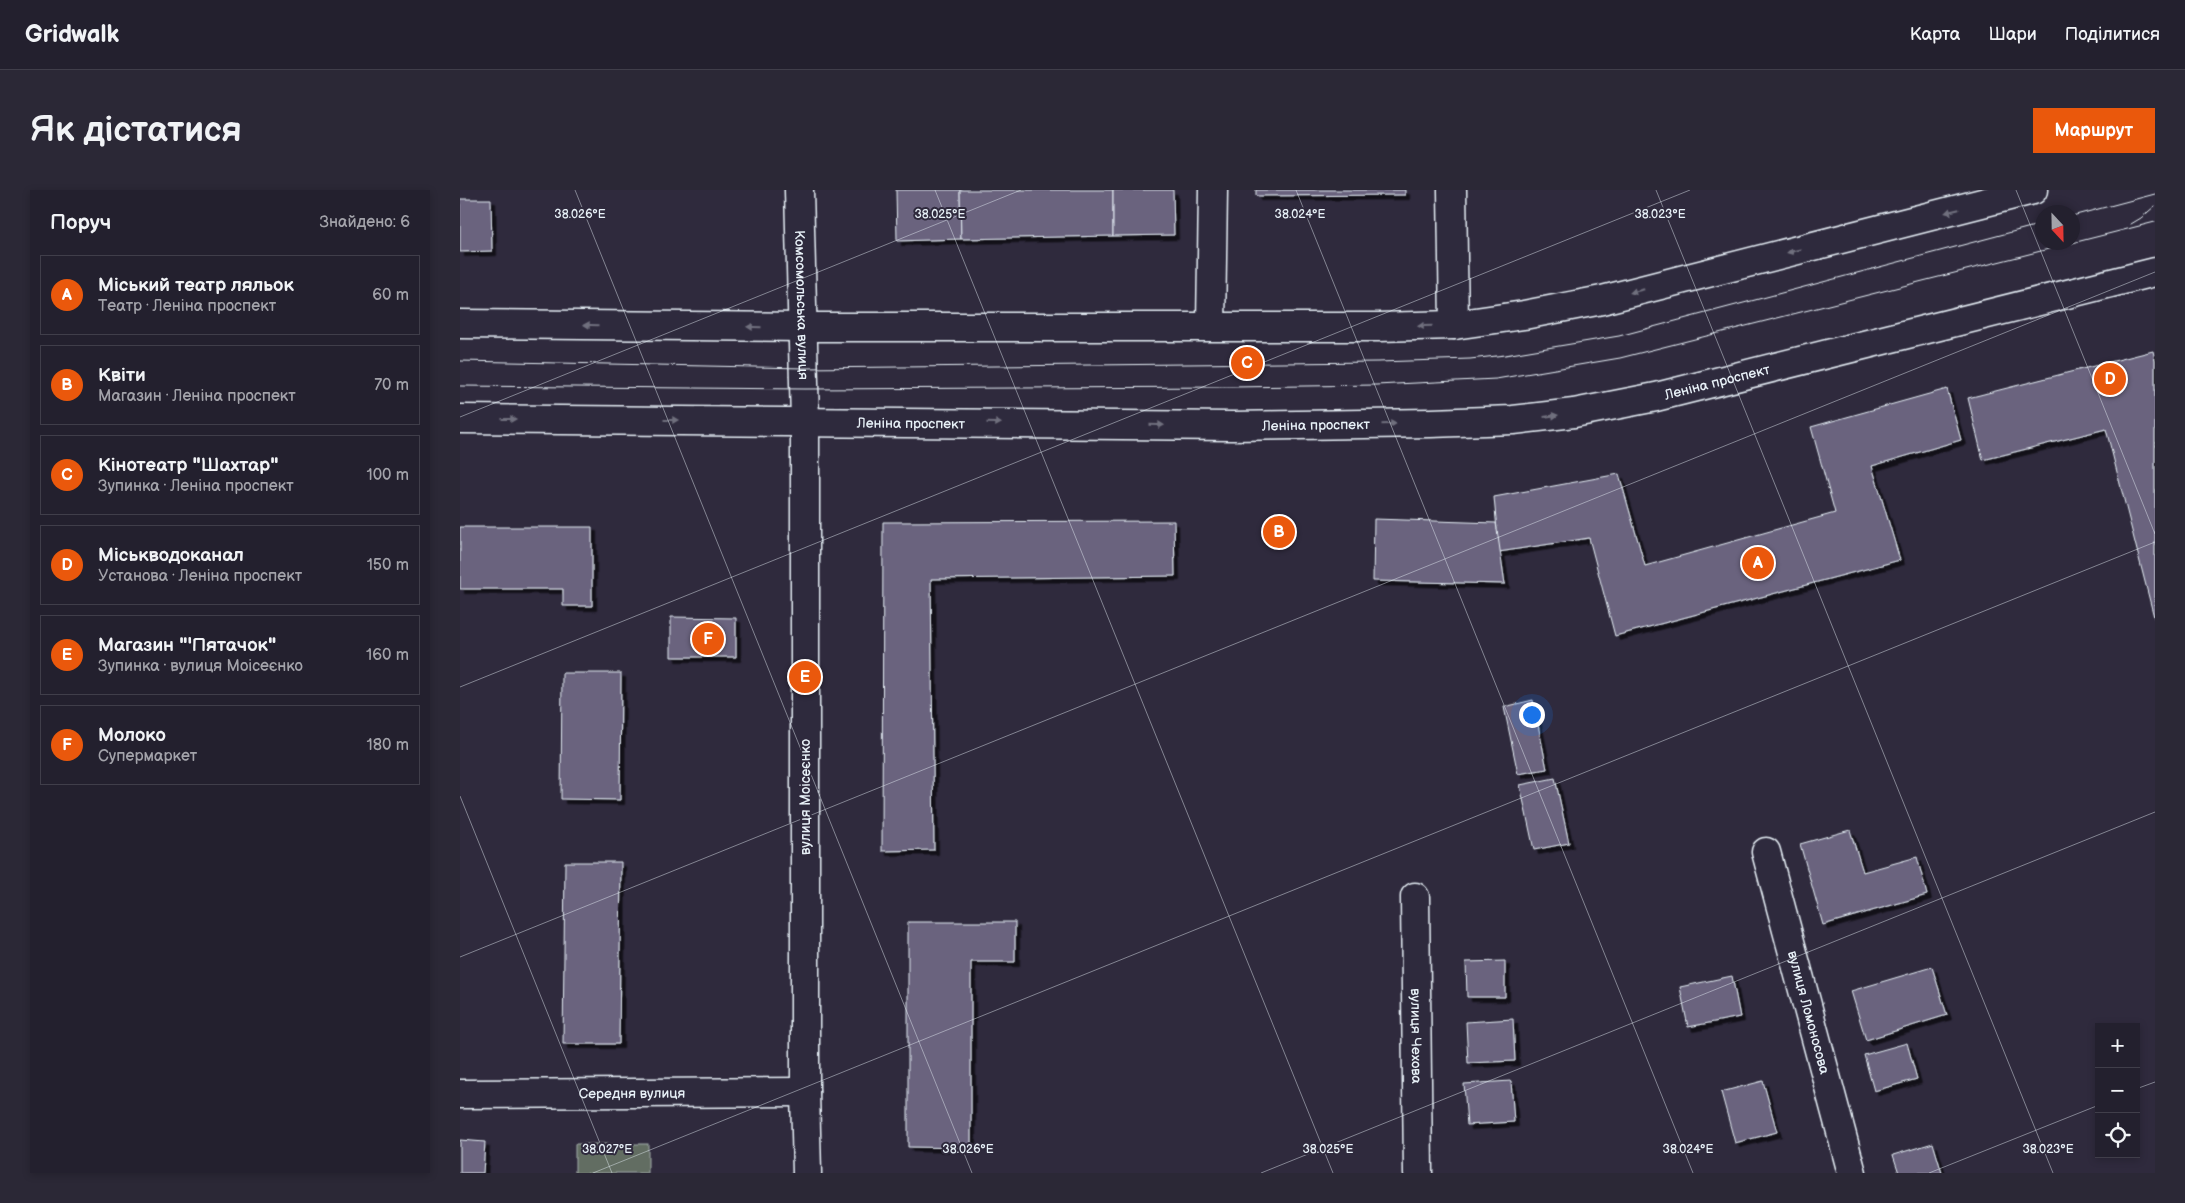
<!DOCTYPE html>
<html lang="uk">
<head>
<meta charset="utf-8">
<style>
  body { margin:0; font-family:"Balsamiq Sans",sans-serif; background:#2b2836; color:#f1f3f6 }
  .controls { position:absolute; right:15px; bottom:15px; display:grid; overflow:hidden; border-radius:0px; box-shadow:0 2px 8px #0003 }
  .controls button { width:45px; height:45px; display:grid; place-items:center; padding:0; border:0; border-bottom:1px solid #403e4a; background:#23202e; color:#f1f3f6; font:25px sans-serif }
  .compass { position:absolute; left:1575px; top:15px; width:45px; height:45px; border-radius:50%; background:#23202e; box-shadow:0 2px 8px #0003; rotate:158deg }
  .you { position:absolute; left:1071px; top:524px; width:18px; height:18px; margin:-12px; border:4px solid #fff; border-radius:50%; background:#1a73e8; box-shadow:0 0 0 8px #1a73e833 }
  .badge { display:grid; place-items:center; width:32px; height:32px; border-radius:50%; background:#ea580c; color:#fff; font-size:16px; font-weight:700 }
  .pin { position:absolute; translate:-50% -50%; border:2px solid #fff; box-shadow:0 1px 5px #0006 }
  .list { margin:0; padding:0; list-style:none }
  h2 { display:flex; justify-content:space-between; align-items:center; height:65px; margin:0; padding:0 20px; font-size:21px }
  h2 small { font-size:16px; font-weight:400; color:#a3a3aa }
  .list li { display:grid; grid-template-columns:32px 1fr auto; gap:15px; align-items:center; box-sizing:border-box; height:80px; margin:0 10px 10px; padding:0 10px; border:1px solid #403e4a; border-radius:0px }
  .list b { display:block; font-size:19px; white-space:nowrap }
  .list p { margin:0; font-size:16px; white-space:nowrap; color:#a3a3aa }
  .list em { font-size:16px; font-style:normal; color:#a3a3aa }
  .icon { flex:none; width:28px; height:28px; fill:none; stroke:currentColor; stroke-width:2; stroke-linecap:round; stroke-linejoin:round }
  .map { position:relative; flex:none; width:1695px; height:983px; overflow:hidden; border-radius:0px }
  header { display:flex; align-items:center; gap:30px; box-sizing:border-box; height:70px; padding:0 25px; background:#23202e; border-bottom:1px solid #403e4a }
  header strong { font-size:24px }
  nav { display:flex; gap:28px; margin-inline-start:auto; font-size:18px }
  .intro { display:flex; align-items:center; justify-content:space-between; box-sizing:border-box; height:120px; padding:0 30px }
  h1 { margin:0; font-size:35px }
  .button { padding:12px 22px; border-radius:0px; background:#ea580c; color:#fff; font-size:18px; font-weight:700 }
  main { display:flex; gap:30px; padding:0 30px }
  aside { flex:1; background:#23202e; border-radius:0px; box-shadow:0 2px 8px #0003 }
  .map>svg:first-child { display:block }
  .garden { fill:#626d62; stroke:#a5afad }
  .building { fill:#6a647e; stroke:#e8f1f8; filter:url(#shadow) }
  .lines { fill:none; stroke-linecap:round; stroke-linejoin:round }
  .street-casing { stroke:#e8f1f8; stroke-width:31 }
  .secondary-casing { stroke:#e8f1f8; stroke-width:31 }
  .street { stroke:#2f2a3d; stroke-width:28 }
  .secondary { stroke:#2f2a3d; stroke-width:28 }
  .tram { stroke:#e8f1f8; stroke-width:1 }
  .oneway { fill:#70707e }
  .ticks { fill:none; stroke:#e8f1f8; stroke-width:1; stroke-opacity:0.45 }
  .labels { text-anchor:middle; stroke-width:4; stroke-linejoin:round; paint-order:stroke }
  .street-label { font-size:14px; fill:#e8f1f8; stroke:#2f2a3d }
  .ticks-label { font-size:12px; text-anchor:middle; fill:#e8f1f8; stroke:#2f2a3d; stroke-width:4; stroke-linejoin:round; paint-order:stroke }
</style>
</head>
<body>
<header>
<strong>Gridwalk</strong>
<nav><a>Карта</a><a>Шари</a><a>Поділитися</a></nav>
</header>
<div class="intro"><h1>Як дістатися</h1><a class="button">Маршрут</a></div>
<main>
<aside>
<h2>Поруч<small>Знайдено: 6</small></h2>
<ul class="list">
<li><span class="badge">A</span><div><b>Міський театр ляльок</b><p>Театр · Леніна проспект</p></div><em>60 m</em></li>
<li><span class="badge">B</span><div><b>Квіти</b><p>Магазин · Леніна проспект</p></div><em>70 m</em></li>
<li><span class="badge">C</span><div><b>Кінотеатр &quot;Шахтар&quot;</b><p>Зупинка · Леніна проспект</p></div><em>100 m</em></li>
<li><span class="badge">D</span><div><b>Міськводоканал</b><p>Установа · Леніна проспект</p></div><em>150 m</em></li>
<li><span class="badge">E</span><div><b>Магазин &quot;'Пятачок&quot;</b><p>Зупинка · вулиця Моісеєнко</p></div><em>160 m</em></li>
<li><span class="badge">F</span><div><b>Молоко</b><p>Супермаркет</p></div><em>180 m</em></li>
</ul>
</aside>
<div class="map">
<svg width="1695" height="983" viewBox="0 0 1695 983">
  <defs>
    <filter id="shadow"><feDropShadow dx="4.5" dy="4.5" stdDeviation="0" flood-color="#0009"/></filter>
  </defs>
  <rect width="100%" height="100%" fill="#2f2a3d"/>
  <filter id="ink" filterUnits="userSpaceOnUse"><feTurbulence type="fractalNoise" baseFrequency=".02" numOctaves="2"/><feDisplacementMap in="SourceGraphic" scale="10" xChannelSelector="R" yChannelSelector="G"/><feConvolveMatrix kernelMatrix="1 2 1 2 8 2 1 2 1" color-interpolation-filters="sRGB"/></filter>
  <g filter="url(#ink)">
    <rect class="garden" x="115" y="954" width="73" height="29"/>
    <g class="building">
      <polygon points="436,0 500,0 501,49 437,51"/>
      <polygon points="500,0 653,0 653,46 501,49"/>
      <polygon points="653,0 713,0 714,45 653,46"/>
      <polygon points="796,0 945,0 945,5 796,6"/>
      <polygon points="0,9 31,9 32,61 0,62"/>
      <polygon points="1693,161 1695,170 1695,431 1646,239 1523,270 1508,208"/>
      <polygon points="1487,199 1501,250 1412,276 1440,370 1155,446 1129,348 1039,362 1034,307 1159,284 1185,376 1375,323 1351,237"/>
      <polygon points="914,329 1036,333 1045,394 913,391"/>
      <polygon points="714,331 715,386 471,389 474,660 422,661 423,332"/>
      <polygon points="0,337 132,337 132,416 103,416 103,399 0,399"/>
      <polygon points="211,427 276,428 276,467 211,467"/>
      <polygon points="102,483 161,483 160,610 101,609"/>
      <polygon points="1073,510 1087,579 1058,584 1044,517"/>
      <polygon points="1095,588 1109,653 1074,660 1060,595"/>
      <polygon points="1390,640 1403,682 1457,667 1467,705 1363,735 1340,654"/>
      <polygon points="105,672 161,672 159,854 103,854"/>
      <polygon points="448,732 555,732 555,772 511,772 511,958 448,957"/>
      <polygon points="1045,771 1045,807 1007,807 1006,772"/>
      <polygon points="1472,777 1487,825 1406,850 1391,801"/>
      <polygon points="1272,786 1280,827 1228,837 1220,797"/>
      <polygon points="1053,829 1055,871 1008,873 1006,832"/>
      <polygon points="1447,853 1457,889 1414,901 1404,865"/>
      <polygon points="1051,891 1054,932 1007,935 1004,894"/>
      <polygon points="1303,891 1317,942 1275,953 1261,902"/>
      <polygon points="0,950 25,952 23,983 0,983"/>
      <polygon points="1473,953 1482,983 1439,983 1433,965"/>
    </g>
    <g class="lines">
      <g class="street-casing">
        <g id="street">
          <polyline points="992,0 994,135"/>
          <polyline points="751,136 753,0"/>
          <path id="s1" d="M1306,662L1392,983"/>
          <path id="s2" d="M955,707L958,983"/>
          <path id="s3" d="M0,904L345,902"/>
        </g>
      </g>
      <g class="secondary-casing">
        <g id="secondary">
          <path id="s4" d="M339,0L345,231V902L347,983"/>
          <polyline points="0,134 343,137 918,137 994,135 1064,125 1142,110 1573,0"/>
          <path id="s5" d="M0,229L773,236L971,233L1053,230L1114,223L1196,207L1695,82"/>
        </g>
      </g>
      <use href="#street" class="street"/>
      <use href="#secondary" class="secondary"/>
      <g class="tram">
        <polyline points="1612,26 1695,4"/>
        <polyline points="1671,34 1681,28 1695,16"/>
        <polyline points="0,171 344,178 918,172 1010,169 1045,165 1159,146 1582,34"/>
        <polyline points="0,196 345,199 773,197 916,195 1036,189 1160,168 1695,32"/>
      </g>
    </g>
    <defs><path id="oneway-solid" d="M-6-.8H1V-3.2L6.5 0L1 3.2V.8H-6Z" transform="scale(1.25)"/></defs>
    <g class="oneway">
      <use href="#oneway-solid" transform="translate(1492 21) rotate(166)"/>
      <use href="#oneway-solid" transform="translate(1334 61) rotate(166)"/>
      <use href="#oneway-solid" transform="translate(1177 101) rotate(166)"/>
      <use href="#oneway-solid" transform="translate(131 135) rotate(-179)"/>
      <use href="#oneway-solid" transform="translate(965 136) rotate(178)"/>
      <use href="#oneway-solid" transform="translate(294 137) rotate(-179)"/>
      <use href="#oneway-solid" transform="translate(1091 226) rotate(-7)"/>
      <use href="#oneway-solid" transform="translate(49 229)"/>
      <use href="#oneway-solid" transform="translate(211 230)"/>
      <use href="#oneway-solid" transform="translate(534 233) rotate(1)"/>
      <use href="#oneway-solid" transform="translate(929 234) rotate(-1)"/>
      <use href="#oneway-solid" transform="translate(697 235) rotate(1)"/>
    </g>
  </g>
  <path class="ticks" d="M115,0L512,983M475,0L873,983M836,0L1233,983M1196,0L1593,983M1556,0L1695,344M0,227L561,0M0,497L1230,0M0,606L152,983M0,767L1695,82M1676,899L1695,892M133,983L1695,352M801,983L1695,622M1469,983L1639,915"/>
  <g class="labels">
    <g class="street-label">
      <text dy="5" stroke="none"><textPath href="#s4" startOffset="115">Комсомольська вулиця</textPath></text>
      <text dy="5" stroke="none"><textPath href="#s5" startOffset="1261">Леніна проспект</textPath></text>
      <text dy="5" stroke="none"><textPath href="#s5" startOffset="451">Леніна проспект</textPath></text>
      <text dy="5" stroke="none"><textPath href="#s5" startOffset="856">Леніна проспект</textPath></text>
      <text transform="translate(345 607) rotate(-90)" y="5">вулиця Моісеєнко</text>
      <text dy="5" stroke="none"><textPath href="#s1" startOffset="166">вулиця Ломоносова</textPath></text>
      <text dy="5" stroke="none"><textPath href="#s2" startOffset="139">вулиця Чехова</textPath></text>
      <text dy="5" stroke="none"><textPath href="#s3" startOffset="172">Середня вулиця</textPath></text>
    </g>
  </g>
  <g class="ticks-label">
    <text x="120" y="28">38.026°E</text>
    <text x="480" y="28">38.025°E</text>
    <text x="1200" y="28">38.023°E</text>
    <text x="840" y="28">38.024°E</text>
    <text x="147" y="963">38.027°E</text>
    <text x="508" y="963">38.026°E</text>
    <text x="868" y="963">38.025°E</text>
    <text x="1228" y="963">38.024°E</text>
    <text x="1588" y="963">38.023°E</text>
  </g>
</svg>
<div class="controls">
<button>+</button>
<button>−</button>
<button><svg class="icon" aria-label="locate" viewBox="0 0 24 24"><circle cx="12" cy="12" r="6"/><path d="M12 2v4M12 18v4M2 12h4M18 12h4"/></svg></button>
</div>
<svg class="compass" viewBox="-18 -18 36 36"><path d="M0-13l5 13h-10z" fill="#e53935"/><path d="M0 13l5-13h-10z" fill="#a3a3aa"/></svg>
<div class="you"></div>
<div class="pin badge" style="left:1298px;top:373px">A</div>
<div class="pin badge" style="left:819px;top:342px">B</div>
<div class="pin badge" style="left:787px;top:173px">C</div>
<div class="pin badge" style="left:1650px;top:189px">D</div>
<div class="pin badge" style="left:345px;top:487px">E</div>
<div class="pin badge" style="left:248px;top:449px">F</div>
</div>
</main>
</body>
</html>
